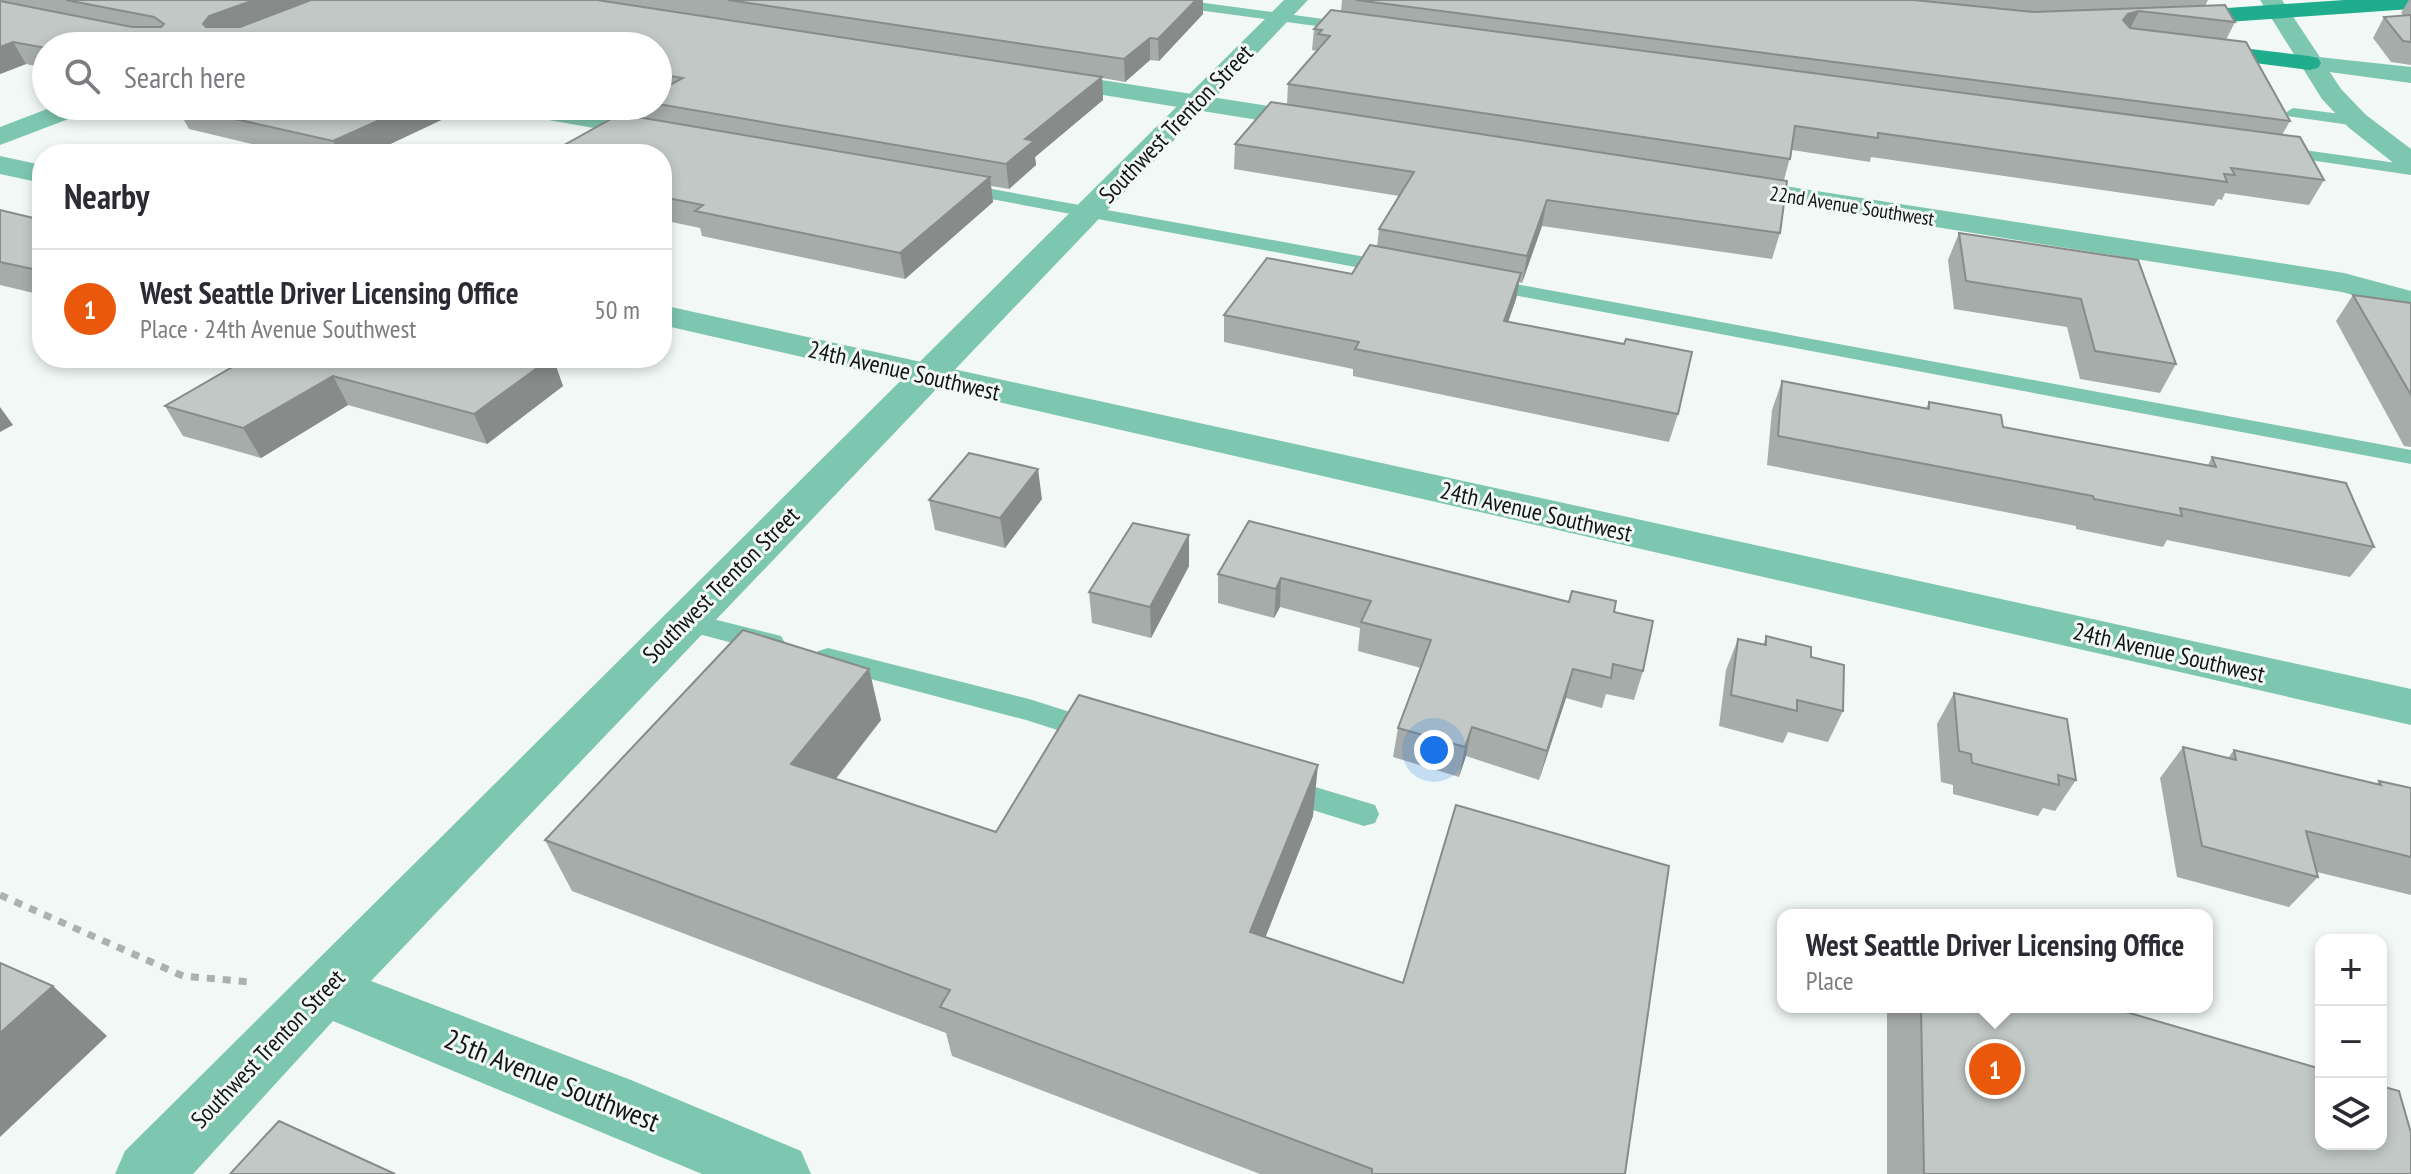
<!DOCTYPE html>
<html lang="en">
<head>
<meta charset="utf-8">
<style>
  body { margin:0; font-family:"PT Sans Narrow",sans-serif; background:#f2f2f3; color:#2b2b33 }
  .controls { position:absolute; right:24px; bottom:24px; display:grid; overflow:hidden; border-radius:16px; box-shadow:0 4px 12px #0003 }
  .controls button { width:72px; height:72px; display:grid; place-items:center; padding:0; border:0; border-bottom:2px solid #e1e1e2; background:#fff; color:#2b2b33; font:40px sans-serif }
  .you { position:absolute; left:1434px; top:750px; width:28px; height:28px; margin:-20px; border:6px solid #fff; border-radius:50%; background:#1a73e8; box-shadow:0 0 0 12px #1a73e833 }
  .badge { display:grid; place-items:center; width:52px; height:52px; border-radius:50%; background:#ea580c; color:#fff; font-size:26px; font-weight:700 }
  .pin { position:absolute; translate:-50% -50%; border:4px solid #fff; box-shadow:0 2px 8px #0006 }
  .popup { position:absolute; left:1777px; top:909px; width:436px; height:104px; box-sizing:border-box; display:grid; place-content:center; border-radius:16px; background:#fff; filter:drop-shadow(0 2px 6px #0005); font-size:26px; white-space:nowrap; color:#7c7c81 }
  .popup b { font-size:30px; color:#2b2b33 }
  .popup::after { content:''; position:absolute; left:50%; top:100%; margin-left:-16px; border:16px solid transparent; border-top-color:#fff }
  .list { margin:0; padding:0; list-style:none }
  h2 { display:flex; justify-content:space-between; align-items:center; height:104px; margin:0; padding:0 32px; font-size:34px }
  h2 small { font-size:26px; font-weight:400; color:#7c7c81 }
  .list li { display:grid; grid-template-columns:52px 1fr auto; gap:24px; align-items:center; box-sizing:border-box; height:120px; padding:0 32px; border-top:2px solid #e1e1e2 }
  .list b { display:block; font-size:30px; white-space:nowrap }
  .list p { margin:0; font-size:26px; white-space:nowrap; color:#7c7c81 }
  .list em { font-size:26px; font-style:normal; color:#7c7c81 }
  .icon { flex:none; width:44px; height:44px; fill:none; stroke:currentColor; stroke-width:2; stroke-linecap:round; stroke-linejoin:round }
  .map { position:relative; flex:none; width:2411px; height:1174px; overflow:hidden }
  .search { position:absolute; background:#fff; box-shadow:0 4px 12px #0003; left:32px; top:32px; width:640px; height:88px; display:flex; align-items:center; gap:20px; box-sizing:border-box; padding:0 28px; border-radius:44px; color:#7c7c81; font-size:30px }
  .panel { position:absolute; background:#fff; box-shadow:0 4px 12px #0003; left:32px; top:144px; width:640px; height:224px; border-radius:32px }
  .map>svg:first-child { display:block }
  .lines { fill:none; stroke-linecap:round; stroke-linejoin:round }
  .path { stroke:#abb1af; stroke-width:7; stroke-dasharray:8 8; stroke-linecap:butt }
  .service { fill:#7dc6b0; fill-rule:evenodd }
  .minor { fill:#7dc6b0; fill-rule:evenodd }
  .tertiary { fill:#7dc6b0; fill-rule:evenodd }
  .secondary { fill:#20ad8e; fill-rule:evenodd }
  .wall { fill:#a6aca9 }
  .shaded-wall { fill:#878c8a }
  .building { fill:#c1c8c5; stroke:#878c8a; stroke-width:2 }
  .labels { text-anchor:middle; stroke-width:6; stroke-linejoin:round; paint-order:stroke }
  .far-street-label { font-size:20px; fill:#121514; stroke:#f1f8f6 }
  .street-label { font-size:24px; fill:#121514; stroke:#f1f8f6 }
  .near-street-label { font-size:28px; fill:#121514; stroke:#f1f8f6 }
</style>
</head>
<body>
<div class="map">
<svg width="2411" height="1174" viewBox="0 0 2411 1174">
  <rect width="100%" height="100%" fill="#f1f8f6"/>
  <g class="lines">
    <polyline class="path" points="0,895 183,976 250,982"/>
    <g class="service">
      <polygon points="1146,0 1182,0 1353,23 1360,27 1353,31 1153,4"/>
      <polygon points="490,106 524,106 633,125 641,130 633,135 498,111"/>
      <polygon points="2293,108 2357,116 2365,121 2357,126 2287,116 2285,113"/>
      <polygon points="2276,146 2411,165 2411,175 2270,154 2268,151"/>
      <polygon points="959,183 1393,262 1403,268 1393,274 953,192 950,188"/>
      <polygon points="1483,278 2411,450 2411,464 1476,288 1473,284"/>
      <polygon points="685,612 781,636 785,643 781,650 771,653 676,628 672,621 676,614"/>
      <polygon points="828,648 1029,699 1105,723 1110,731 1105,739 1095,742 1026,720 818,665 814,658 818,651"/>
      <polygon points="1282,777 1375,805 1379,814 1375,823 1364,826 1271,797 1267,789 1271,781"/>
    </g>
    <g class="minor">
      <polygon points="2309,56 2411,67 2411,83 2300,68 2297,63 2300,58"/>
      <polygon points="1044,71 1320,114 1329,116 1333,122 1329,128 1320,130 1035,84 1031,79 1035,74"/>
      <polygon points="55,106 91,106 87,112 0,145 0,127"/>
      <polygon points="0,156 42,165 42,183 0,174"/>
      <polygon points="1727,177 2344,273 2411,291 2411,311 2342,292 1717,192 1712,186 1717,180"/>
      <polygon points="662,305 2411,689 2411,725 662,325"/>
    </g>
    <g class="tertiary">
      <polygon points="1284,0 1308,0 371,981 631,1080 801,1151 811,1174 702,1174 333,1021 193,1174 115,1174 125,1151"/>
      <polygon points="2260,0 2282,0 2341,89 2366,115 2411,149 2411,171 2401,169 2348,127 2322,99"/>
    </g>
    <g class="secondary">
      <polygon points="2344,0 2411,0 2411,9 2170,26 2162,24 2159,19 2162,14 2170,12"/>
      <polygon points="2193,42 2309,56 2318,58 2321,63 2318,68 2309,70 2184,54 2181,49 2184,44"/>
    </g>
  </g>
  <g class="wall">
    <polygon points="0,0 1203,0 1203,14 1159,61 1150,60 1125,82 1102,78 1103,100 1035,157 1036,165 1009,189 991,186 993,202 905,279 702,236 700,228 662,220 662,154 646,118 642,106 658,106 658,46 46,46 46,68 26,64 0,74"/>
    <polygon points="1342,0 2208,0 2205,6 2235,22 2226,40 2290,121 2282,135 2324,180 2309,205 2225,193 2222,200 2218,199 2214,206 1871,157 1870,162 1792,150 1784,180 1780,233 1772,259 1542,226 1522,283 1519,282 1516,299 1508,322 1678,414 1669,442 1353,376 1353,369 1224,342 1224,315 1352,274 1377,247 1379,229 1399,196 1234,169 1235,144 1287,105 1288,84 1317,51 1312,50 1314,29 1341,11"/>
    <polygon points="2409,0 2411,0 2411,65 2391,62 2373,38 2384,17 2404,16 2401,13"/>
    <polygon points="176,106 471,106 369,154 294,154 189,129"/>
    <polygon points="0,210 42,220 42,295 0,285"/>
    <polygon points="1959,233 2138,260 2176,364 2160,393 2080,379 2067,327 1954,309 1948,260"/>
    <polygon points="2353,295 2411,303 2411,447 2404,446 2336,321"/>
    <polygon points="248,358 553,358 563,386 487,444 348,405 261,458 183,436 165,406"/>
    <polygon points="1782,381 1926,408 1929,402 2003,427 2208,465 2212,457 2374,547 2350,577 2167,540 2163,547 2076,529 2076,526 1767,465 1772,410"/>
    <polygon points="1042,499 1005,548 935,530 929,500"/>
    <polygon points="1249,521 1569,602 1614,612 1643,671 1634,700 1606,694 1602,708 1566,698 1539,780 1466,756 1459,777 1393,757 1398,728 1421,668 1358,651 1360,628 1280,607 1274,618 1218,603 1218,574"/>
    <polygon points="1189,535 1189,566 1151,638 1092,623 1089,592"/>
    <polygon points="1766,636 1811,657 1843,711 1828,742 1788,732 1783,743 1719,726 1726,670 1738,639 1763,645"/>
    <polygon points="869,669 881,720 836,779 996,832 1313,816 1265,937 1625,1174 1260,1174 952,1056 946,1033 572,891 545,840"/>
    <polygon points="1954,693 2076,780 2055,811 2043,808 2038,816 1953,794 1953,785 1941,782 1937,724"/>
    <polygon points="2183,747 2228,758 2234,750 2377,784 2379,781 2411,788 2411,895 2317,872 2318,877 2289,907 2177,877 2160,778"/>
    <polygon points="1887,1007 2109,1007 2411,1174 1887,1174"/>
  </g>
  <g class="shaded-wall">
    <polygon points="254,0 320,0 220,38 203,24 209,16"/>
    <polygon points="1196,0 1203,0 1203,14 1159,61 1158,39"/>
    <polygon points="2139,11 2129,31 2123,20 2128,14"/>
    <polygon points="1150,38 1150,60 1125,82 1124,59"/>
    <polygon points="13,42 26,64 0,74 0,47"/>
    <polygon points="1102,77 1103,100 1035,157 1036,165 1009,189 1006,164 1025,139"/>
    <polygon points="411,106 471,106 369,154 339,154 333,141"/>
    <polygon points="990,177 993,202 905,279 900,253"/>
    <polygon points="1547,200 1542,226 1522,283 1527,256"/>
    <polygon points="1521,273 1516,299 1499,348 1504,321"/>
    <polygon points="551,358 553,358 563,386 487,444 474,414"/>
    <polygon points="333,376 348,405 261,458 243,428"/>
    <polygon points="0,407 13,425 0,432"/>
    <polygon points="1038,469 1042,499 1005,548 1000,518"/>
    <polygon points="1189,535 1189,566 1151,638 1150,607"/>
    <polygon points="1281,578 1280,607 1274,618 1276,589"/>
    <polygon points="869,669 881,720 807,815 791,764"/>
    <polygon points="1573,669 1566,698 1539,780 1547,751"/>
    <polygon points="1472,727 1466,756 1459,777 1465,747"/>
    <polygon points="1318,765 1313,816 1248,982 1250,932"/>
    <polygon points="53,986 107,1036 0,1137 0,1033"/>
  </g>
  <g class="building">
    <polygon points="66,0 254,0 209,16 203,24 206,27 240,27 311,0 597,0 1102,77 1025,139 1034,141 1006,164 658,104 658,91 683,78 658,74 658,46 46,46 46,48 13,42 0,47 0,1 132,27 161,27 164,24 154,17"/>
    <polygon points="728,0 1196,0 1158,39 1150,38 1124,59"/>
    <polygon points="1356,0 1914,0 2033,12 2225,5 2235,22 2139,11 2128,14 2123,20 2130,28 2246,42 2290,121"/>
    <polygon points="1331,10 2300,137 2324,180 2231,168 2235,175 2224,174 2227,182 1878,133 1878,138 1795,126 1790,159 1288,84 1330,36 1318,34 1322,30 1314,29"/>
    <polygon points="2411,15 2411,42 2403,41 2384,17"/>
    <polygon points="1271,102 1787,181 1780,233 1547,200 1527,256 1379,229 1414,172 1235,144"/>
    <polygon points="178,106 411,106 333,141"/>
    <polygon points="620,114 990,177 900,253 695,211 703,205 662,197 662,154 548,154"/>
    <polygon points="0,210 42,220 42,271 0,262"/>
    <polygon points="1959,233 2138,260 2176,364 2095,351 2081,299 1966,281"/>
    <polygon points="1370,245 1521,273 1504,321 1624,344 1626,339 1692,352 1678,414 1355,349 1359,342 1224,315 1267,258 1352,274"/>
    <polygon points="2353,295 2411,303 2411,395"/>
    <polygon points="248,358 551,358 474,414 333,376 243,428 165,406"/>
    <polygon points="1782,381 1929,409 1929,402 2001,415 2003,427 2216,467 2212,457 2346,483 2374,547 2180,508 2182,516 2094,499 2093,496 1778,436"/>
    <polygon points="969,453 1038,469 1000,518 929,500"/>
    <polygon points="1249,521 1569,602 1572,591 1616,601 1614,612 1653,621 1643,671 1613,664 1611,678 1573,669 1547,751 1472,727 1465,747 1398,728 1431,640 1361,622 1371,601 1281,578 1276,589 1218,574"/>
    <polygon points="1133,523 1189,535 1150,607 1089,592"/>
    <polygon points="743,630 869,669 791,764 996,832 1079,695 1318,765 1250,932 1403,983 1456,805 1669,866 1625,1174 1372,1174 1372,1169 940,1007 950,990 545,840"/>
    <polygon points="1766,636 1811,647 1811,657 1844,665 1843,711 1797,700 1797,711 1731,695 1738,639 1766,645"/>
    <polygon points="1954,693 2067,719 2076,780 2058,775 2059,785 1972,763 1971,754 1959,751"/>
    <polygon points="2183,747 2236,760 2234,750 2381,785 2379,781 2411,788 2411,857 2306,831 2318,877 2202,846"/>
    <polygon points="0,963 53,986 0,1033"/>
    <polygon points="1921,1007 2109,1007 2321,1069 2321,1144 2381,1144 2381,1086 2399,1091 2411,1133 2411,1174 1924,1174"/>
    <polygon points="279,1121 395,1174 230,1174"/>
  </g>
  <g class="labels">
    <g class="far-street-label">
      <text transform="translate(1852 206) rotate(9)" y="7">22nd Avenue Southwest</text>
    </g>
    <g class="street-label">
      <text transform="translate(1176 124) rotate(-46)" y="8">Southwest Trenton Street</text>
      <text transform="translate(904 371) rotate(13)" y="8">24th Avenue Southwest</text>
      <text transform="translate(1536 512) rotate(13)" y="8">24th Avenue Southwest</text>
      <text transform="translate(721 585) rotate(-45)" y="8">Southwest Trenton Street</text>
      <text transform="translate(2169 653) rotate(13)" y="8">24th Avenue Southwest</text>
      <text transform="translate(268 1049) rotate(-46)" y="8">Southwest Trenton Street</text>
    </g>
    <g class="near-street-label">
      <text transform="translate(552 1080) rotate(22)" y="10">25th Avenue Southwest</text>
    </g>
  </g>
</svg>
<div class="controls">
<button>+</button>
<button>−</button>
<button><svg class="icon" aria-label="layers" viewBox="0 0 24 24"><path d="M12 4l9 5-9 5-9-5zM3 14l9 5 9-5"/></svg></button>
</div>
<div class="you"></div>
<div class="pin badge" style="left:1995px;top:1069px">1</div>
<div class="popup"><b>West Seattle Driver Licensing Office</b>Place</div>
<div class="search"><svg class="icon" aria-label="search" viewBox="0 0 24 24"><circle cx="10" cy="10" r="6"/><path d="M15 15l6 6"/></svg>Search here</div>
<section class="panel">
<h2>Nearby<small></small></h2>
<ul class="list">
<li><span class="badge">1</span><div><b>West Seattle Driver Licensing Office</b><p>Place · 24th Avenue Southwest</p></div><em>50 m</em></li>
</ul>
</section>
</div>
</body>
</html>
